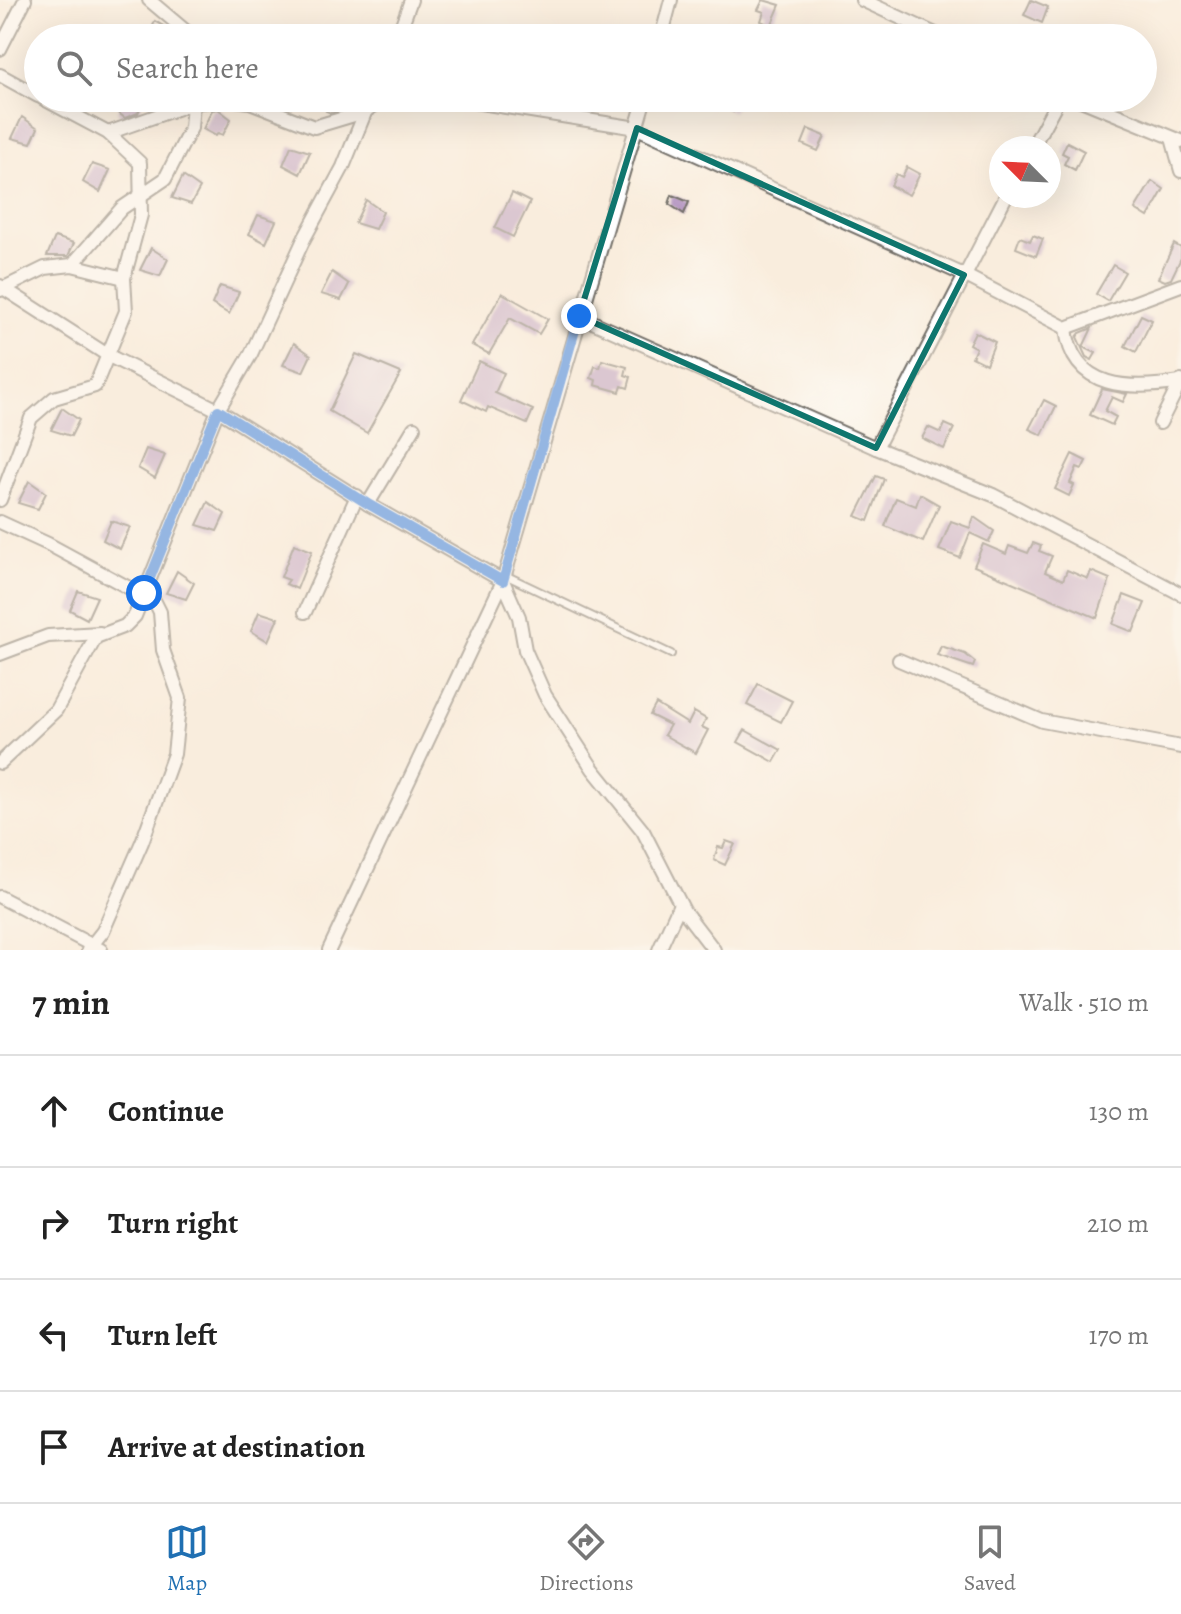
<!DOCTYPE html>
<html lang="en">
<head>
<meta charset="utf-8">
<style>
  body { margin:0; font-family:Alegreya,serif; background:#f6f6f6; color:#222 }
  .compass { position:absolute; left:989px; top:136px; width:72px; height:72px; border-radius:50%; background:#fff; box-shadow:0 8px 32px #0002; rotate:294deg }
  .stop { position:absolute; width:24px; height:24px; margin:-18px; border:6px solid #1a73e8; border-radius:50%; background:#fff }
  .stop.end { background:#1a73e8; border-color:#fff; box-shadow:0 2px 8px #0008 }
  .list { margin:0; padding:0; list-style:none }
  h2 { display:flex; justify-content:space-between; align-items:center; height:104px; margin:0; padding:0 32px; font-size:34px }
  h2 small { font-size:26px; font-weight:400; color:#767676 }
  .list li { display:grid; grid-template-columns:52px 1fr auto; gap:24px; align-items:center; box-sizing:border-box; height:112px; padding:0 32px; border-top:2px solid #e0e0e0 }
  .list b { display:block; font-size:30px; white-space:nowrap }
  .list em { font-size:26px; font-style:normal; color:#767676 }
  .icon { flex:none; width:44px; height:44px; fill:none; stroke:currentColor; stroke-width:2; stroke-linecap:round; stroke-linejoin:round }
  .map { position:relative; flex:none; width:1181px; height:950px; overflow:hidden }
  .search { position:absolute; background:#fff; box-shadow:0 8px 32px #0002; left:24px; right:24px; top:24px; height:88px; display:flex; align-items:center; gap:20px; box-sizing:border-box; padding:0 28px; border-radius:44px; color:#767676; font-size:30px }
  .sheet { height:552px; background:#fff }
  nav { display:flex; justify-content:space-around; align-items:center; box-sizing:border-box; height:112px; border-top:2px solid #e0e0e0; background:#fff; font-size:22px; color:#767676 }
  nav a { display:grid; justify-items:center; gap:4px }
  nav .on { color:#1f6fb2 }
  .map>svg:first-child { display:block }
  .building { fill:#b799c3 }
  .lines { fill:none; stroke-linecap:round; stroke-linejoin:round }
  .lane-casing { stroke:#736f69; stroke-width:10 }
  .street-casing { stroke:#736f69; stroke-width:16 }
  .lane { stroke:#fff; stroke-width:6 }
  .street { stroke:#fff; stroke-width:12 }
  .route { stroke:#1a73e8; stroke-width:10 }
  .marked { fill:none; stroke:#0f766e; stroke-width:6; stroke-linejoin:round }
</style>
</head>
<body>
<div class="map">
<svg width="1181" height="950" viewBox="0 0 1181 950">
  <rect width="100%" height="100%" fill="#fdfcf7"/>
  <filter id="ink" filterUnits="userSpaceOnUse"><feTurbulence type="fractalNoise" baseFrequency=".0125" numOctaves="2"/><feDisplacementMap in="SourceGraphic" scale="16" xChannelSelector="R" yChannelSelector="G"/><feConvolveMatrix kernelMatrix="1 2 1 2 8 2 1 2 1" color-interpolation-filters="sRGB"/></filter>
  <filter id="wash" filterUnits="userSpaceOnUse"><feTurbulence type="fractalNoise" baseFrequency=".006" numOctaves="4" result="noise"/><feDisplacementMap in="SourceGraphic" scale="32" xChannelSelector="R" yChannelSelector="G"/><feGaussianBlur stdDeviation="1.8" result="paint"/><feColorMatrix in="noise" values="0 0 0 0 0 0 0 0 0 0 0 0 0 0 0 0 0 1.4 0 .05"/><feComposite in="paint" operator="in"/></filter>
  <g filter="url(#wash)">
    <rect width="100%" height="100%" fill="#f9eddd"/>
    <g id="blocks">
      <g class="building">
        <polygon points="763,0 780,5 771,26 761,21 764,12 758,10"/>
        <polygon points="1031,0 1048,7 1042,23 1024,15"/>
        <polygon points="155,21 172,31 169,38 148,38"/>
        <polygon points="123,98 145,98 138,113 125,118 117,112"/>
        <polygon points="331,98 348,98 344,109 331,113 326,111"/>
        <polygon points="720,98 740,98 733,112 717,104"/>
        <polygon points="218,109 231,119 223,135 218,133 216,136 203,129 212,110"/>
        <polygon points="22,117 38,128 31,143 12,138"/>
        <polygon points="808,129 825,136 818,151 802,144"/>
        <polygon points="1067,142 1084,151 1075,170 1064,164 1068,156 1062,153"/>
        <polygon points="291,146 310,152 300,174 283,165"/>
        <polygon points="92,164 110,170 100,192 83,182"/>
        <polygon points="907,167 920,174 909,195 891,186 896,174 902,177"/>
        <polygon points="183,176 200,188 191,204 172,198"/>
        <polygon points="1152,181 1164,189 1148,217 1135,209"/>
        <polygon points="512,193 530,202 513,237 495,228"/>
        <polygon points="672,195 689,202 684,214 669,204"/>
        <polygon points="366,200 383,212 375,229 355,223"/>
        <polygon points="258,215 276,221 266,243 249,234"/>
        <polygon points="1033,235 1043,239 1036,256 1016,248 1020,237 1030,241"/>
        <polygon points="55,237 74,243 68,256 47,256"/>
        <polygon points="1174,244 1181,248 1181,258 1171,279 1165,281 1158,278"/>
        <polygon points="151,248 168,259 160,276 140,270"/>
        <polygon points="1113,265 1125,272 1108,301 1096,294"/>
        <polygon points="332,272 349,284 341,300 321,294"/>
        <polygon points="220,286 239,292 229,314 212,304"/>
        <polygon points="502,293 548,319 539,334 510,318 489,354 472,345"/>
        <polygon points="1141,315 1152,320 1136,352 1125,346"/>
        <polygon points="1092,328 1083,347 1096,353 1092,360 1086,357 1077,337 1080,333"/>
        <polygon points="975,332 995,342 986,364 972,357 976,348 969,344"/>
        <polygon points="294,343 311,355 303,372 283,365"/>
        <polygon points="356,354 401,373 367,433 329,411"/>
        <polygon points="602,360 627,367 625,375 631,377 628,388 622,386 620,392 595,385 596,380 591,378 595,366 600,368"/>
        <polygon points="479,361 504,373 495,393 533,410 527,424 488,407 486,412 461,400"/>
        <polygon points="1102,389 1127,394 1123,402 1112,397 1105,411 1116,417 1112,425 1090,415"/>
        <polygon points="1044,400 1056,406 1042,435 1029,429"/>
        <polygon points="62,408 79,420 71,436 51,430"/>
        <polygon points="945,424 954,428 944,449 922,438 928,427 941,433"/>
        <polygon points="146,449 165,455 155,478 138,468"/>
        <polygon points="1072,454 1086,461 1082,469 1077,467 1070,483 1074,485 1069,496 1055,489"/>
        <polygon points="876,476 884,479 868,521 856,516"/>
        <polygon points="29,481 46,493 38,509 18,503"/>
        <polygon points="920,494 939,505 923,542 885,526 896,498 916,506"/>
        <polygon points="208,502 225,514 217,531 197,525"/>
        <polygon points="974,517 994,531 989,542 970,533 960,558 939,550 951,521 970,528"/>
        <polygon points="111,521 130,527 120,549 103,540"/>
        <polygon points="1033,543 1041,546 1039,551 1052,556 1045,572 1063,580 1067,570 1088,579 1091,571 1110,579 1097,618 974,566 983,544 1006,554 1009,546 1028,553"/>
        <polygon points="294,544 312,551 297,589 286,584 289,580 281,577"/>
        <polygon points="177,571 194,583 186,599 166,593"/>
        <polygon points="78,591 97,597 87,619 70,610"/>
        <polygon points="1124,595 1145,603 1133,632 1113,624"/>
        <polygon points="259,612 278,618 268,641 251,631"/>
        <polygon points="941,646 965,654 975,662 973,667 937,655"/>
        <polygon points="758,684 792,701 781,722 747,705"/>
        <polygon points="656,704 688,724 694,712 706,719 702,727 708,730 696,753 664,735 670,725 650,715"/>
        <polygon points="745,730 781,750 774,762 738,742"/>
        <polygon points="726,841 735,844 725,865 714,860 718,847 723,848"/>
      </g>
    </g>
  </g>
  <g filter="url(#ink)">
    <use href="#blocks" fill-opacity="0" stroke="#736f69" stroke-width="2"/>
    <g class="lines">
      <g class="lane-casing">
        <polyline id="lane" points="505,575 671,654"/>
      </g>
      <g class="street-casing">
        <g id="street">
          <polyline points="149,0 194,38"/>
          <polyline points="862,0 944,38"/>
          <polyline points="397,38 411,0"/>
          <polyline points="661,38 671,0"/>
          <polyline points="0,49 25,0"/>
          <polyline points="0,75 38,96"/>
          <polyline points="449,98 637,128 964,275 1066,328 1181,285"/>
          <polyline points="1076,98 1181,141"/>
          <polyline points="108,133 193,103 229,99 250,102 314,127 364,112 385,98"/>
          <polyline points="1172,138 1181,171"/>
          <polyline points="1032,148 1059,98"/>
          <polyline points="72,265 122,208 165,179 191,128 193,103"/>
          <polyline points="0,286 109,356 218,410 368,504 503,581 519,617 525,650 545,695 593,769 643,831 684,911 714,950"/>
          <polyline points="0,290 45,268 72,265 124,278"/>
          <polyline points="579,316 876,448 993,495 1181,594"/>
          <path d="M1066,328C1072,391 1132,390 1181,382"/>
          <polyline points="1160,423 1181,381"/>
          <polyline points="876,448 1006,196"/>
          <polyline points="0,500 31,418 54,398 95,386 126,311 124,278 141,215 140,163 108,133 42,98"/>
          <polyline points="368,504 414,428"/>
          <polyline points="0,522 48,544 155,602 160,612 163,650 180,698 174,754 142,842 103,931 88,950"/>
          <polyline points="305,612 357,496"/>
          <polyline points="0,654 48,636 100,633"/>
          <polyline points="899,660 1042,721 1181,747"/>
          <polyline points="0,763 56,710 96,637 125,626 135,616 218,410 251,354 304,239 343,167 371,98"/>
          <polyline points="0,897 101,950"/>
          <polyline points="329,950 503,581 645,98"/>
          <polyline points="659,950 680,904"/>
        </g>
      </g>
      <use href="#lane" class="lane"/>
      <use href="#street" class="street"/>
    </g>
  </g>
  <g class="lines" filter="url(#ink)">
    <polyline class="route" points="144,593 218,410 368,504 503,581 579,316"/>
  </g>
  <path d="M0 0H1181V950H0ZM637,128L964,275L876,448L579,316Z" fill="#f9eddd" fill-opacity=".55" fill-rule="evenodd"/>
  <path class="marked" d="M637,128L964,275L876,448L579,316Z"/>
</svg>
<svg class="compass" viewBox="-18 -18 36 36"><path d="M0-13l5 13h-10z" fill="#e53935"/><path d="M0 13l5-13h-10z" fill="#767676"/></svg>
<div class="stop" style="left:144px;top:593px"></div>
<div class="stop end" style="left:579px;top:316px"></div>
<div class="search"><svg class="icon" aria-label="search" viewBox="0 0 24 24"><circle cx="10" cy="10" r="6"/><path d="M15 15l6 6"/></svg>Search here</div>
</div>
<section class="sheet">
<h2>7 min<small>Walk · 510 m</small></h2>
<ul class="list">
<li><svg class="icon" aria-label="ahead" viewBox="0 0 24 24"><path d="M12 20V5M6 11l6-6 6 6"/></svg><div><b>Continue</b></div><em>130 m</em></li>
<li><svg class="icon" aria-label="right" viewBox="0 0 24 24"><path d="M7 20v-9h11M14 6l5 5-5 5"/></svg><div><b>Turn right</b></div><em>210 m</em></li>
<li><svg class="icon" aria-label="left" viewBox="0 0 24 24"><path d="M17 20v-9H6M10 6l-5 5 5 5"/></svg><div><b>Turn left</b></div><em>170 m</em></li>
<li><svg class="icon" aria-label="arrive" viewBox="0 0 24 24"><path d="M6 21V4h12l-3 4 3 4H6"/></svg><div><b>Arrive at destination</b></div></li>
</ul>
</section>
<nav>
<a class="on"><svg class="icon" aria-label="map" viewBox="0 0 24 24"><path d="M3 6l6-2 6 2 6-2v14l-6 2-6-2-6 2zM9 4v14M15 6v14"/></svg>Map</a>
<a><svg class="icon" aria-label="directions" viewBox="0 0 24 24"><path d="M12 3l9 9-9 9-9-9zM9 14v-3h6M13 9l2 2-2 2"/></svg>Directions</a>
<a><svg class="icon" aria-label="saved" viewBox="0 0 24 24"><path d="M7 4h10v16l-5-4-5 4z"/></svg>Saved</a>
</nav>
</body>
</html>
